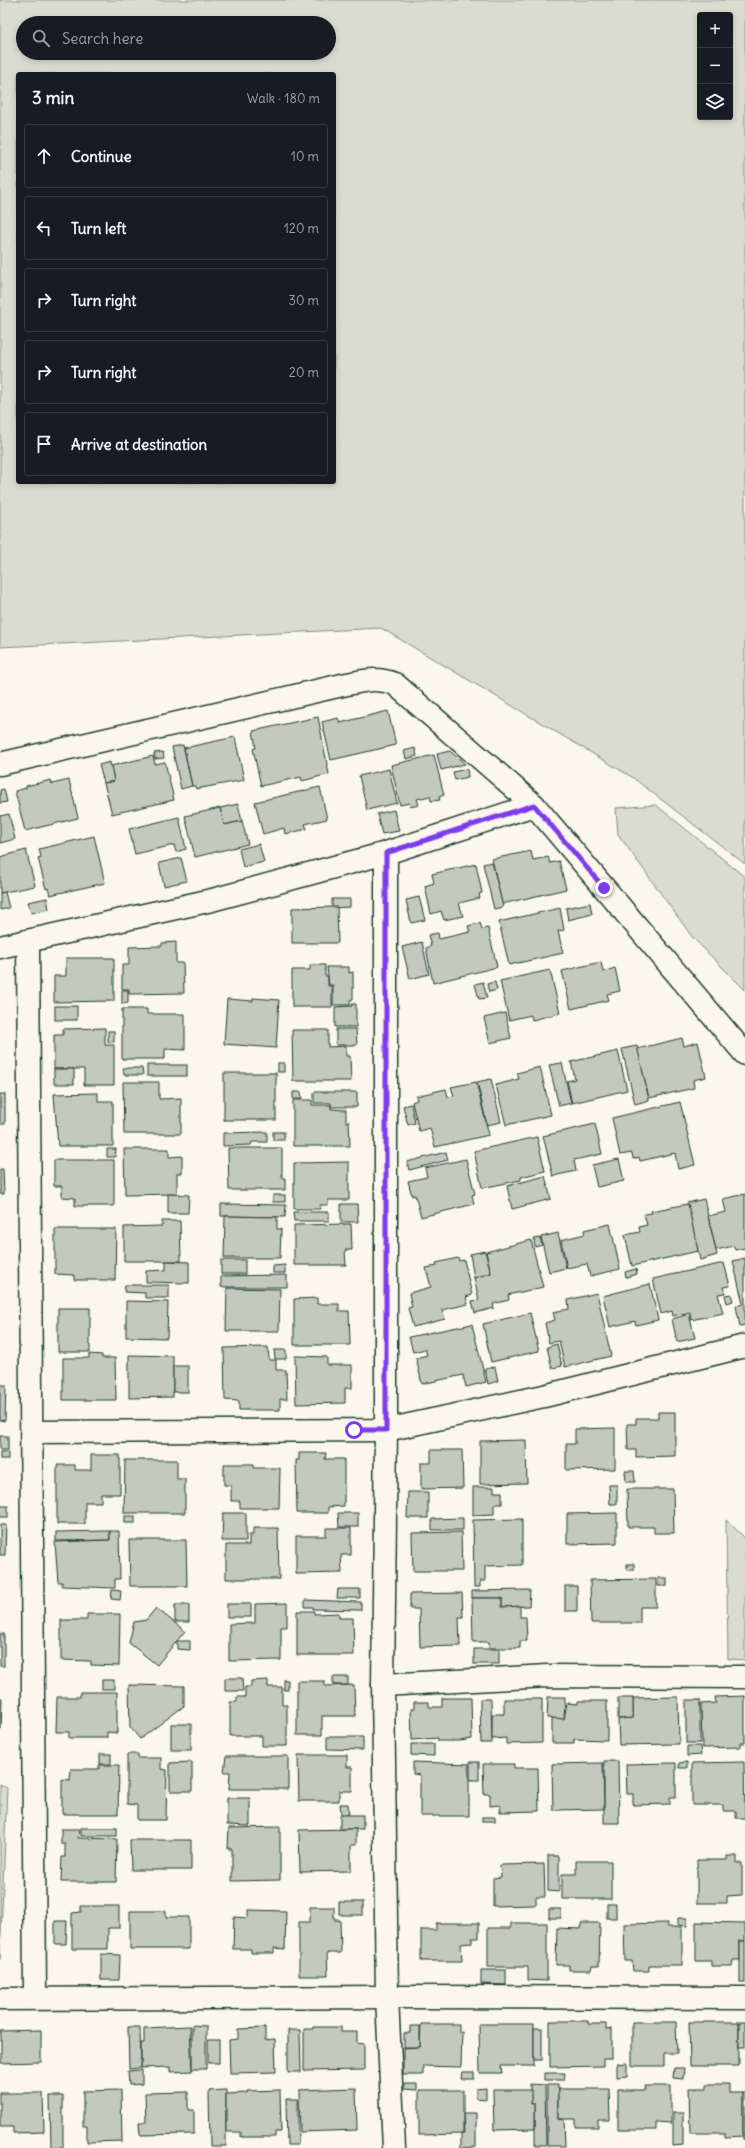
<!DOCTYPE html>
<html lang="en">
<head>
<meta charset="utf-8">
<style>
  body { margin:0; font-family:Delius,sans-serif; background:#20242c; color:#f1f3f6 }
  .controls { position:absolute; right:12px; top:12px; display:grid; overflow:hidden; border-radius:4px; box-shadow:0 2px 6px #0003 }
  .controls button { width:36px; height:36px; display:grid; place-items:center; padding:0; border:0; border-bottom:1px solid #363941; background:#171b24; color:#f1f3f6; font:20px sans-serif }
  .stop { position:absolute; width:12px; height:12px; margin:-9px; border:3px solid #7c3aed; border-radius:50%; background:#fff }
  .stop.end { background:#7c3aed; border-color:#fff; box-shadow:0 1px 4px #0008 }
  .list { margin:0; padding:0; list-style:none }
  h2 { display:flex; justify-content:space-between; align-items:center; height:52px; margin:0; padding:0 16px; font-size:17px }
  h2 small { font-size:13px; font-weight:400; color:#9ea1a6 }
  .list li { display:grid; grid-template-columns:26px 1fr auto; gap:12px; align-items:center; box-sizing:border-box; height:64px; margin:0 8px 8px; padding:0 8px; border:1px solid #363941; border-radius:4px }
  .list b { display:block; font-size:15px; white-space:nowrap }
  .list em { font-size:13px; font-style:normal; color:#9ea1a6 }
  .icon { flex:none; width:22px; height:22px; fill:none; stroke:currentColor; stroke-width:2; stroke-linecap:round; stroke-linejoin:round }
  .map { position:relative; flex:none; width:745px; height:2148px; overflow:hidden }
  .search { position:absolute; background:#171b24; box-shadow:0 2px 6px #0003; left:16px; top:16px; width:320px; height:44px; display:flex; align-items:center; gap:10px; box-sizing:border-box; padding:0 14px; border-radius:22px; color:#9ea1a6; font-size:15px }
  .panel { position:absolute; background:#171b24; box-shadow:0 2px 6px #0003; left:16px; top:72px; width:320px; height:412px; border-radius:4px }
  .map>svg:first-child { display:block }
  .green { fill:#dbdcd1; stroke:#7d8c82; fill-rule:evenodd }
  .building { fill:#c4c9be; stroke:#1f3d34 }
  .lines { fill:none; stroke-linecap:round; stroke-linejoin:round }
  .minor-casing { stroke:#1f3d34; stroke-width:25 }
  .minor { stroke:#fbf7ec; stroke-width:22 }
  .route { stroke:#7c3aed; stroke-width:5 }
</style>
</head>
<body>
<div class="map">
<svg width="745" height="2148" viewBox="0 0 745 2148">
  <rect width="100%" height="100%" fill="#fbf7ec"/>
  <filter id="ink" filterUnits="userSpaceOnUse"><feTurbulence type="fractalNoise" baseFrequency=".025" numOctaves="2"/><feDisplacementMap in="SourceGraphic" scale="8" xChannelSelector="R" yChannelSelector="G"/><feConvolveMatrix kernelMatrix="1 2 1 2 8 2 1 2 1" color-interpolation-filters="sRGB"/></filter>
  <g filter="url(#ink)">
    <g class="green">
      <path d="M0,0H745V864L632,777L381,628L0,647ZM700,15H730V117H700ZM23,23H329V53H23ZM18,74H334V482H18Z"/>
      <polygon points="656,805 745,877 745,990 693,938 618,834 616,808"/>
      <polygon points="726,1520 745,1538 745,1660 728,1659"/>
      <polygon points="0,1784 7,1788 0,1959"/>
    </g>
    <g class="building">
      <polygon points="388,711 396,745 331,760 322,722 338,718 340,723"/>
      <polygon points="318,717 329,774 302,781 301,777 261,786 253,749 256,748 253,731"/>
      <polygon points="235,737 244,780 196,789 195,786 192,786 184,748"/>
      <polygon points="183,745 192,786 181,789 172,747"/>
      <polygon points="415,748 417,756 406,759 404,751"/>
      <polygon points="450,751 465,764 441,770 437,754"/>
      <polygon points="163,752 164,758 155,759 154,753"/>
      <polygon points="434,755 444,795 439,797 440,800 431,801 430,796 417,799 419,805 410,807 409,803 400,805 391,765"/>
      <polygon points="153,756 155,764 165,762 174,800 112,814 104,783 114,781 111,766"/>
      <polygon points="110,762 114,781 104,783 99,765"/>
      <polygon points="389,769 397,803 367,810 359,776"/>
      <polygon points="467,769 468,777 455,780 453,772"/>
      <polygon points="51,780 52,784 69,780 78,818 25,831 15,791 26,788 26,786"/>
      <polygon points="320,787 327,819 305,824 307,829 285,834 284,828 263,834 255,802"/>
      <polygon points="4,789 7,802 0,803 0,790"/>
      <polygon points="238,804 242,821 224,825 220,808"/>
      <polygon points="220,808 224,825 242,821 248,844 195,857 185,816"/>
      <polygon points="394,810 399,831 382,834 377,814"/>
      <polygon points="9,814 15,839 0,843 0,816"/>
      <polygon points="179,817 186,849 176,852 174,845 135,854 129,829"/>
      <polygon points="94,836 105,883 50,895 48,888 46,889 38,858 41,857 39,849"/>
      <polygon points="259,844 264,862 243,867 239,849"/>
      <polygon points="26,850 35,886 0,893 0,857"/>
      <polygon points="531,851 533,860 548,857 550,863 559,861 566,889 502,904 492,859"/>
      <polygon points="181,858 187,881 164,886 159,863"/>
      <polygon points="492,862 503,907 494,909 483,864"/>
      <polygon points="476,864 482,893 479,894 480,898 459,903 463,916 444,920 441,911 431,914 425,886 434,883 432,874"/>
      <polygon points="5,892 9,908 0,910 0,893"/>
      <polygon points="419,897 425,920 411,923 406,900"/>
      <polygon points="47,898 49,909 31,913 28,902"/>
      <polygon points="332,899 350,899 350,907 332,908"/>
      <polygon points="590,903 592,914 568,920 566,908"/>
      <polygon points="337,907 338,943 292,943 292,908"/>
      <polygon points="560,908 564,930 558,931 563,953 509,965 499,922"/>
      <polygon points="480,923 482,929 488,928 497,967 433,983 426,948 431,946 428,935 438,933 439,939 470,932 468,926"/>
      <polygon points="176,942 176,963 183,963 184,993 129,994 129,989 122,989 122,965 129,965 129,947 162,946 162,943"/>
      <polygon points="422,942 429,974 410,979 402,947"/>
      <polygon points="66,958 114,958 114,1001 54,1002 54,976 66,976"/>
      <polygon points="601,962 603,972 615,968 620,991 607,994 609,1000 571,1009 562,971"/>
      <polygon points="310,965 325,965 325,976 328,976 328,986 332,986 332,1007 292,1007 292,970 310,970"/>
      <polygon points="327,967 349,967 349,973 353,972 353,999 350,1000 350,1005 333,1005 333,985 329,985"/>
      <polygon points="550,970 560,1013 532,1020 531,1015 509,1020 500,981"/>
      <polygon points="483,982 487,998 479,999 475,984"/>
      <polygon points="495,982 497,990 489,992 487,984"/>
      <polygon points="122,990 128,990 128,1003 122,1004"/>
      <polygon points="253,998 279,1000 276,1048 224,1044 227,999 253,1001"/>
      <polygon points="352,1004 356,1004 356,1027 335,1027 335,1007 352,1006"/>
      <rect x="55" y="1006" width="22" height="14"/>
      <polygon points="122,1009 147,1009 147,1014 185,1014 185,1050 165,1049 165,1059 122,1059"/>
      <polygon points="505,1013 511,1038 490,1043 484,1018"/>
      <polygon points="105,1028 105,1045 114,1045 114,1085 84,1085 84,1069 54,1069 54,1035 63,1035 63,1029"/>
      <polygon points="336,1029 356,1029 357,1045 336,1045"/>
      <polygon points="292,1030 328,1030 328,1047 346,1046 346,1056 350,1056 351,1081 293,1081"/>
      <rect x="108" y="1031" width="6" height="11"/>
      <polygon points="682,1038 684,1046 698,1042 706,1077 693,1080 694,1088 649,1098 637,1049"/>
      <polygon points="637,1046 649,1100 635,1104 622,1049"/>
      <polygon points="618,1051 627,1090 572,1103 567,1081 575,1079 571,1062"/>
      <rect x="278" y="1063" width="6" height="9"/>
      <polygon points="562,1063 571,1103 559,1106 549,1065"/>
      <rect x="147" y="1065" width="40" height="11"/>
      <polygon points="540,1067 551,1115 506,1125 496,1085 519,1079 517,1073"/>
      <polygon points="123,1068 142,1068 143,1075 124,1075"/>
      <rect x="54" y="1069" width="20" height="15"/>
      <rect x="224" y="1073" width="52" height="47"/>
      <polygon points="491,1079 501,1122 487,1125 477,1082"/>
      <polygon points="123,1082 159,1082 159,1099 181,1098 181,1134 124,1134"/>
      <polygon points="476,1082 489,1135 435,1147 430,1128 419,1131 412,1102 417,1100 416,1096 446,1089 448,1097 454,1096 451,1087"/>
      <polygon points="293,1092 301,1092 302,1099 293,1099"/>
      <polygon points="314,1092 357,1092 357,1107 331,1107 331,1103 314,1103"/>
      <polygon points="98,1093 98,1101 113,1101 113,1146 58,1146 54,1094"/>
      <rect x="0" y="1094" width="5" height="30"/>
      <polygon points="293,1100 312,1100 312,1105 331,1105 331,1109 346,1110 346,1122 349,1121 350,1146 293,1146"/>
      <polygon points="680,1102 695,1165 678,1169 675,1153 640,1161 639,1157 633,1159 632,1153 620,1155 612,1118"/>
      <polygon points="411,1104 415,1123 408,1125 403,1106"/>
      <polygon points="595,1124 602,1154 574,1160 576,1171 553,1176 543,1136"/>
      <polygon points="267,1132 267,1142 252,1142 251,1145 223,1146 223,1133"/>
      <rect x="273" y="1132" width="11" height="8"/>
      <polygon points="537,1137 545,1171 521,1177 521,1180 482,1188 474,1151"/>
      <polygon points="228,1148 282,1148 282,1178 285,1178 285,1190 229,1190"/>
      <polygon points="107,1149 116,1149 115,1157 107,1157"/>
      <polygon points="124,1149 169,1149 169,1157 182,1156 182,1173 177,1173 177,1194 125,1195"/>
      <polygon points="446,1152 448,1160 409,1170 407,1162"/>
      <polygon points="466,1159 475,1194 472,1195 474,1204 421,1217 415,1195 412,1196 408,1181 427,1177 425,1168"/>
      <polygon points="619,1159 624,1181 597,1187 592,1165"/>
      <polygon points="54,1160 114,1160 114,1206 75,1206 75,1198 62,1197 62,1186 54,1186"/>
      <polygon points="349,1162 349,1200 328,1200 328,1205 320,1205 320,1209 294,1209 294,1163"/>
      <polygon points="0,1169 3,1169 4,1194 0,1194"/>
      <polygon points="545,1176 551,1199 512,1209 507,1186"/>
      <polygon points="168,1194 189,1195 188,1213 168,1213"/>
      <polygon points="745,1194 745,1248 735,1250 734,1246 716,1250 708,1216 726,1212 723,1199"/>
      <rect x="273" y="1195" width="12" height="7"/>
      <polygon points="704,1199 717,1255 700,1260 687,1203"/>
      <polygon points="221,1204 286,1205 285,1217 221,1216"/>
      <polygon points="341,1204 357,1204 358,1222 341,1222"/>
      <polygon points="688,1204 698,1251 632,1266 625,1235 640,1232 639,1227 647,1225 644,1214 652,1213 651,1211"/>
      <polygon points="293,1212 329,1212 329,1221 294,1221"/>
      <polygon points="225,1216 277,1217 277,1229 281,1229 280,1258 224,1258"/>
      <polygon points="162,1221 180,1221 181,1261 124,1261 124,1227 162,1226"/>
      <polygon points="351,1224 352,1250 345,1250 346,1265 294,1265 294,1225"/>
      <polygon points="610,1224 620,1269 590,1276 587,1264 567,1268 561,1240 585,1234 584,1230"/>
      <polygon points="55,1229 116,1229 115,1280 74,1280 74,1275 55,1274"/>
      <polygon points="558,1233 566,1268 549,1272 541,1237"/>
      <polygon points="540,1238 542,1245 535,1247 534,1239"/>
      <polygon points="531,1240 543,1287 508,1295 509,1300 493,1304 494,1308 475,1313 472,1301 479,1300 474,1278 491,1273 486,1252"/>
      <polygon points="485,1251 491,1273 474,1278 470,1254"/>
      <polygon points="458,1258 459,1261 464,1260 472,1295 466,1297 468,1304 442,1310 445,1319 413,1327 408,1308 412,1307 409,1293 431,1287 426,1268 437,1266 436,1263"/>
      <polygon points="745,1258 745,1325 740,1326 736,1306 743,1304 733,1261"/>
      <rect x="221" y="1260" width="24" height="14"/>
      <polygon points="166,1261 189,1262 189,1283 146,1282 146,1271 166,1270"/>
      <polygon points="724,1263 730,1286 723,1287 725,1293 718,1294 723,1313 691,1320 690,1312 673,1316 672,1311 661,1314 653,1279"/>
      <polygon points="285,1265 285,1273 273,1273 273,1266"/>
      <polygon points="636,1269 637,1274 626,1277 625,1272"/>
      <polygon points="287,1275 287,1287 221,1287 221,1276"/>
      <polygon points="650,1284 658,1320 636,1325 635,1321 610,1327 603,1296"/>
      <polygon points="125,1285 169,1285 169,1298 145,1298 145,1293 124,1292"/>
      <polygon points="227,1288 280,1289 279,1331 226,1331"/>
      <polygon points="597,1293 611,1356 565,1367 559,1341 549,1343 545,1323 555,1320 553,1312 569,1309 568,1300"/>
      <polygon points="731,1294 733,1301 727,1303 725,1295"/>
      <polygon points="317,1298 317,1304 339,1304 339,1311 349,1311 350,1345 294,1345 294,1299"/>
      <polygon points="126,1301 168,1302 167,1338 126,1337"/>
      <rect x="58" y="1308" width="32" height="44"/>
      <polygon points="530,1313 539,1351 491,1362 483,1324"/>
      <polygon points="689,1314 695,1338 677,1342 672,1319"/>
      <polygon points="472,1324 486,1382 466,1387 463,1375 422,1384 416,1358 427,1355 425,1349 413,1352 409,1337"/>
      <polygon points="557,1344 562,1366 552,1368 547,1347"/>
      <polygon points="268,1347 269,1360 276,1360 276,1370 286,1370 287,1399 280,1399 280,1410 239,1410 239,1401 225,1400 224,1348"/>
      <polygon points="274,1350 286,1350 286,1359 275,1359"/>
      <polygon points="89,1354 102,1355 102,1358 115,1358 116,1400 63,1400 63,1358 89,1358"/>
      <polygon points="129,1355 173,1356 173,1397 129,1398"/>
      <polygon points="295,1356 327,1357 327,1365 352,1365 352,1388 345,1388 345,1403 296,1404"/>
      <rect x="173" y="1366" width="15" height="26"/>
      <polygon points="495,1367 498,1381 488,1384 485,1369"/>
      <polygon points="0,1385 6,1385 5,1421 0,1420"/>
      <polygon points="658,1412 675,1412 675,1456 636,1457 636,1450 628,1450 627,1424 636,1424 636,1418 658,1418"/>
      <polygon points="615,1428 615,1469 566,1470 566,1444 575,1444 575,1429"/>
      <rect x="0" y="1436" width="8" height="14"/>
      <polygon points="526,1440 527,1483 480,1484 480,1441"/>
      <polygon points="431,1450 462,1450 463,1488 421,1489 421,1463 431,1463"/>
      <rect x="0" y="1452" width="8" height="7"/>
      <polygon points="299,1453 326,1453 325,1459 344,1459 344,1506 328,1507 328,1513 297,1513 296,1460 299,1460"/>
      <polygon points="91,1455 120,1455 120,1494 101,1494 101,1502 85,1502 85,1524 57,1524 57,1465 75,1465 75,1470 91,1470"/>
      <polygon points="125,1460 177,1460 177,1479 185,1479 185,1513 124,1513"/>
      <polygon points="224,1464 254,1464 254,1468 280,1468 279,1508 240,1508 240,1501 231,1501 231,1485 224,1485"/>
      <polygon points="625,1471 634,1471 635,1482 626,1482"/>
      <polygon points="609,1485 617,1485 617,1504 610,1504"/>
      <polygon points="473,1487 494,1487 494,1492 502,1492 502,1504 494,1504 494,1514 473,1515"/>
      <polygon points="627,1489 673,1489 674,1533 654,1533 654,1527 628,1527"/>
      <polygon points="408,1492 428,1492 428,1518 407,1518"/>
      <rect x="0" y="1506" width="8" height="11"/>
      <polygon points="223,1513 246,1513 246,1541 222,1541"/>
      <polygon points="338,1513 358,1513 358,1527 339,1527"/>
      <polygon points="617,1513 617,1543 567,1544 567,1514"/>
      <rect x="125" y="1516" width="10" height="7"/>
      <polygon points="463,1518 463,1530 432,1530 432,1519"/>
      <polygon points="522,1519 522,1565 485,1566 485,1581 480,1581 480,1587 474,1587 473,1520"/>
      <polygon points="0,1525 6,1525 5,1555 0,1555"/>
      <polygon points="253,1528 278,1528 279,1579 226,1579 226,1545 249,1545 249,1535 253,1535"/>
      <polygon points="326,1528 351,1528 351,1555 341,1555 342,1573 296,1574 296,1536 326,1536"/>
      <polygon points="110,1531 110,1540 56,1541 56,1532"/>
      <polygon points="110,1531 119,1531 120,1579 115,1579 115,1588 62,1586 62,1582 58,1582 55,1542 110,1540"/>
      <polygon points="461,1532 462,1571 413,1571 412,1533"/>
      <polygon points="129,1540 186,1540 187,1586 130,1586"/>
      <rect x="627" y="1564" width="7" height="6"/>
      <rect x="658" y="1578" width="9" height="8"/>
      <polygon points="656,1579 656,1607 640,1607 640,1623 591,1623 590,1580"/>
      <rect x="565" y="1586" width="12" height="25"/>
      <polygon points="338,1589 360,1589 360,1598 337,1598"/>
      <polygon points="112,1590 121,1591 120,1600 111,1599"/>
      <polygon points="530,1590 529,1606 502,1607 502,1598 472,1598 472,1591"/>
      <polygon points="462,1593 463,1617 459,1617 460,1646 420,1647 419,1609 410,1609 410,1594"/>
      <polygon points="472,1598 502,1598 502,1607 520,1606 520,1617 526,1617 527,1641 520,1641 520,1648 489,1648 489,1642 473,1642"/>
      <polygon points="305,1600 361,1602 361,1610 313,1609 313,1607 305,1607"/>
      <polygon points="287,1603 287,1627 281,1627 281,1660 229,1661 229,1624 255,1623 255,1604"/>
      <rect x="227" y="1604" width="24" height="13"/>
      <rect x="175" y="1605" width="14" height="17"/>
      <polygon points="156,1608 185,1631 157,1665 129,1643 134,1622 146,1620"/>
      <polygon points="297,1611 314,1611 314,1614 339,1613 339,1618 353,1618 354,1655 297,1655"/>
      <polygon points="87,1614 120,1614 119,1666 91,1665 91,1661 61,1660 61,1620 87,1620"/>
      <rect x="0" y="1634" width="4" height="32"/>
      <polygon points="177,1641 190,1641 190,1650 177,1649"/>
      <rect x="474" y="1649" width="25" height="15"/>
      <rect x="333" y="1677" width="15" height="8"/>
      <polygon points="225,1678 242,1678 243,1691 225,1691"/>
      <rect x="102" y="1680" width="12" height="9"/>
      <polygon points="268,1680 268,1687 282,1687 282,1705 287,1705 287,1746 262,1746 262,1736 230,1736 230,1702 237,1702 237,1697 245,1697 245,1687 251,1687 251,1681"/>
      <rect x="284" y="1680" width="4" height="10"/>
      <polygon points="297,1681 325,1681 325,1686 354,1685 355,1716 322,1716 322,1735 297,1735"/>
      <polygon points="129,1685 184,1686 184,1706 140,1739 130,1727"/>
      <polygon points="80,1692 117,1692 117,1733 107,1732 107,1738 69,1738 69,1732 56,1732 57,1697 80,1697"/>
      <polygon points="745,1696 745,1743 740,1743 740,1747 702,1748 701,1704 716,1703 715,1697"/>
      <polygon points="548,1697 565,1697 564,1719 547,1718"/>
      <polygon points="678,1697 679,1744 619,1745 618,1719 633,1718 633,1698"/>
      <polygon points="0,1698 2,1698 1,1729 0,1729"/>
      <polygon points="442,1698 471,1698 472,1739 460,1741 438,1741 438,1738 412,1740 411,1709 414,1709 414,1702 429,1702 429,1707 442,1707"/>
      <polygon points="618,1698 633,1698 633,1718 618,1719"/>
      <polygon points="480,1699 491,1699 492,1743 481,1743"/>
      <polygon points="504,1699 542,1699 542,1743 506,1744 506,1738 492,1739 492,1714 504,1714"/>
      <rect x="686" y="1700" width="14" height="43"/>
      <polygon points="578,1701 607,1701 607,1740 574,1739 574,1743 552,1743 552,1718 564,1719 567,1703 578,1704"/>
      <rect x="171" y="1724" width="20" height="26"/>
      <polygon points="327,1737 363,1737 363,1750 327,1749"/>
      <polygon points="411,1744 434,1744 434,1756 411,1755"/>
      <polygon points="687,1746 700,1746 701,1755 687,1756"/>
      <rect x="100" y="1754" width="11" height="10"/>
      <polygon points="127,1754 138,1754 138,1758 161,1758 161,1769 167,1770 166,1820 137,1820 137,1805 127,1804"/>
      <polygon points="298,1755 347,1755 347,1767 352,1767 352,1791 339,1791 339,1801 299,1801"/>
      <polygon points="226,1756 288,1756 288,1789 229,1789 230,1772 224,1772"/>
      <polygon points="604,1761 618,1761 619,1823 604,1823"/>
      <polygon points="192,1762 192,1791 170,1791 170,1763"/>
      <polygon points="413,1762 469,1764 469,1816 420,1816 420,1775 413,1774"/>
      <rect x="470" y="1762" width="9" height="18"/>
      <polygon points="687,1762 687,1768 679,1768 679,1763"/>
      <polygon points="744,1762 745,1818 736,1818 736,1811 723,1811 723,1805 692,1805 692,1763"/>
      <polygon points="603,1763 604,1809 553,1810 552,1764"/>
      <polygon points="676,1763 676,1797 670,1797 670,1804 633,1805 633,1794 627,1794 626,1764"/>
      <polygon points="483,1764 514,1764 514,1768 538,1768 539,1811 500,1812 500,1805 490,1806 490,1794 484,1794"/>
      <polygon points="99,1765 119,1765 118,1814 62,1814 62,1779 70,1780 71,1769 99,1769"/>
      <polygon points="227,1798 250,1798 250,1826 227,1825"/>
      <polygon points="340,1804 348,1804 349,1814 341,1814"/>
      <rect x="340" y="1815" width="23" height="14"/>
      <rect x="482" y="1817" width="13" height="4"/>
      <polygon points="280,1827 280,1880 232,1881 232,1849 228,1849 229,1828"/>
      <rect x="81" y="1828" width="36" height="8"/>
      <polygon points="61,1829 79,1829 78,1838 117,1839 116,1882 61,1882 62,1857 65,1857 65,1844 61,1844"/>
      <polygon points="356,1829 356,1845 351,1845 351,1871 300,1872 299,1830"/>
      <polygon points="130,1840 191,1840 191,1870 131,1870"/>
      <polygon points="548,1856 559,1856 559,1892 548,1891"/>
      <polygon points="727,1856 737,1856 737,1863 742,1863 742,1895 727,1896 727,1903 697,1903 697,1860 727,1860"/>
      <polygon points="576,1861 611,1861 611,1899 562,1899 562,1874 576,1874"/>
      <polygon points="544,1864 545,1897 536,1897 536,1905 493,1906 493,1878 501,1877 500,1865"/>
      <rect x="339" y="1902" width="24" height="13"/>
      <rect x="607" y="1904" width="9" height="14"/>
      <polygon points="81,1906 119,1906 119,1928 108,1928 108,1949 72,1949 72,1913 81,1912"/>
      <polygon points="310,1907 334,1907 334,1920 340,1920 341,1953 327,1953 328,1976 299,1976 299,1922 310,1922"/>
      <rect x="549" y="1909" width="12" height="9"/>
      <polygon points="248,1910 286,1911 285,1949 274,1948 274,1953 251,1953 251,1949 233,1949 234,1917 248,1918"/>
      <polygon points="130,1911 166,1911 166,1917 189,1917 189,1949 130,1949"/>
      <polygon points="678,1918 687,1918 687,1926 678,1925"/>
      <polygon points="55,1921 67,1921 66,1944 55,1944"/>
      <polygon points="696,1922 745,1923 745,1941 740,1941 740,1960 733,1960 732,1966 711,1966 711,1961 696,1961"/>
      <polygon points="436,1923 479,1923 479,1938 472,1938 472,1943 461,1944 462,1961 421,1961 421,1930 436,1930"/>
      <polygon points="511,1923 547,1923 547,1981 528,1980 528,1967 488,1967 488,1928 511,1928"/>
      <polygon points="581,1923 600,1923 599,1966 592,1966 591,1970 569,1970 569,1965 556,1965 557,1928 581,1929"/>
      <polygon points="667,1923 667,1927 682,1927 682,1965 649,1965 649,1971 633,1971 632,1961 625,1961 624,1924"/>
      <rect x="740" y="1941" width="5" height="41"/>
      <polygon points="101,1954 120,1955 119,1980 101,1980"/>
      <polygon points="481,1970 506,1970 506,1985 481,1984"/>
      <polygon points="550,2021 588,2021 588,2024 606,2024 606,2030 612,2029 612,2059 603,2059 603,2066 550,2067"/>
      <polygon points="632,2022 676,2022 677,2053 664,2053 664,2066 632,2066"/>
      <polygon points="689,2022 739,2022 739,2066 690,2066"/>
      <rect x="739" y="2022" width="6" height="25"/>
      <polygon points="421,2024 459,2024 459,2032 462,2032 461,2067 423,2066 423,2075 403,2075 403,2048 420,2047"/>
      <polygon points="479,2024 534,2024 534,2066 501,2066 502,2073 480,2073"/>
      <polygon points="192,2025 206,2026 206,2069 192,2069"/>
      <polygon points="190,2026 192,2071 170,2072 170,2067 141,2068 141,2043 144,2043 144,2028"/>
      <polygon points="410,2026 420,2026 420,2047 404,2047 404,2033 410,2033"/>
      <polygon points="128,2027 140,2027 141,2068 129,2069"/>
      <polygon points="313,2027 341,2027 341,2032 357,2032 357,2043 364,2044 364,2070 304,2071 304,2029 313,2029"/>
      <polygon points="265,2028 265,2040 275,2039 276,2072 230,2073 229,2040 238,2039 238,2029"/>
      <rect x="534" y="2028" width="8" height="32"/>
      <polygon points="41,2030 41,2062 1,2063 1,2031"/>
      <polygon points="288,2030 300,2030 301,2072 288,2072"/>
      <rect x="208" y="2040" width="11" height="23"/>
      <polygon points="627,2063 627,2076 617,2077 617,2064"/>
      <polygon points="674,2068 684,2068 683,2079 673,2078"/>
      <polygon points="142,2070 142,2084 129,2085 128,2071"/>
      <polygon points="462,2072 474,2072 474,2079 461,2079"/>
      <polygon points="545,2073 565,2073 564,2080 545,2080"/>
      <polygon points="404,2084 417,2084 417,2090 404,2089"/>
      <polygon points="530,2084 545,2085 546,2145 535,2145 535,2104 531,2104"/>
      <polygon points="707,2084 729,2084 729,2093 743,2093 743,2136 725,2137 725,2133 690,2133 689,2088 707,2088"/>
      <polygon points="547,2085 558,2085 558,2119 564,2120 565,2146 547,2146"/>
      <polygon points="645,2086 671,2086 671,2123 656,2122 656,2130 618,2130 618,2090 646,2090"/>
      <polygon points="356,2088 357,2130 300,2132 299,2090"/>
      <polygon points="486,2088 486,2099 476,2098 476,2089"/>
      <polygon points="558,2089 609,2089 610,2120 598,2120 598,2127 576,2127 576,2119 558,2119"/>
      <polygon points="121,2090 122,2141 87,2142 87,2126 83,2126 83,2091"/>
      <polygon points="226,2090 226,2146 210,2146 209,2091"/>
      <polygon points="280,2090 281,2132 275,2132 275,2137 241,2137 241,2132 226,2132 226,2094 247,2093 247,2091"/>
      <polygon points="419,2090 463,2090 463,2134 419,2135"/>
      <polygon points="493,2090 531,2090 531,2104 535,2104 535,2129 494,2130"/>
      <polygon points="188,2092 188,2110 194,2110 194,2134 140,2135 139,2122 146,2122 145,2093"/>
      <polygon points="0,2093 43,2093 44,2132 13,2133 13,2127 0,2127"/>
      <rect x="743" y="2093" width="2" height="46"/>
      <polygon points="50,2096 63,2096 63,2148 51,2148"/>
      <polygon points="286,2099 298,2099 298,2145 287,2145"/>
      <polygon points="463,2113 476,2113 476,2147 461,2148 461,2134 464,2134"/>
      <polygon points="673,2113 683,2113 683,2145 673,2146"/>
    </g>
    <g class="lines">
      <g class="minor-casing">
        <g id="minor">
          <path d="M0,764L338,686C358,682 375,676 395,684L534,805L745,1054"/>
          <polyline points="386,853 386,1430 383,1685 387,1997 394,2148"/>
          <path d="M28,941C31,1293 34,1645 35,1998"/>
          <polyline points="0,947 212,900 386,853 534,805"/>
          <polyline points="32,1432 386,1430 544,1396 745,1346"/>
          <polyline points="383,1685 547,1676 745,1677"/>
          <polyline points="0,1999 387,1997 745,1998"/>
        </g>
      </g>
      <use href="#minor" class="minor"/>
    </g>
  </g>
  <g class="lines" filter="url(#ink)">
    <polyline class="route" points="354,1430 386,1430 386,853 534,805 604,888"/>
  </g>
</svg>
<div class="controls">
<button>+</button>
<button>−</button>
<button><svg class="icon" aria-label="layers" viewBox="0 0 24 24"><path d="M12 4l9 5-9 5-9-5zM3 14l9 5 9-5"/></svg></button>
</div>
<div class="stop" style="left:354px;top:1430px"></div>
<div class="stop end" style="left:604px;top:888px"></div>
<div class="search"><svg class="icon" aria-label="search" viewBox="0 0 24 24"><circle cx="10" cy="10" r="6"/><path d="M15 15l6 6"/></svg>Search here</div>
<section class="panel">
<h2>3 min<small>Walk · 180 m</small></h2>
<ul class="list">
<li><svg class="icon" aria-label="ahead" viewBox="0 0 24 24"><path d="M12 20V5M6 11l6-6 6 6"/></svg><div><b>Continue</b></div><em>10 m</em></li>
<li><svg class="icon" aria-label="left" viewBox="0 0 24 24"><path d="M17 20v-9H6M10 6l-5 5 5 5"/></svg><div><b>Turn left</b></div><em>120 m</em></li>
<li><svg class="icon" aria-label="right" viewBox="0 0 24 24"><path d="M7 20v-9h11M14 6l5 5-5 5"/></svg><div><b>Turn right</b></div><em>30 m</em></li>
<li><svg class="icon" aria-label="right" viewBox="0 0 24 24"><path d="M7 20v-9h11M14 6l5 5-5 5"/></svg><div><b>Turn right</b></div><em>20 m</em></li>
<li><svg class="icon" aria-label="arrive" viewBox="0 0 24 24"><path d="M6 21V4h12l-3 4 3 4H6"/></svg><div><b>Arrive at destination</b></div></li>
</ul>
</section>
</div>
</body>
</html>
